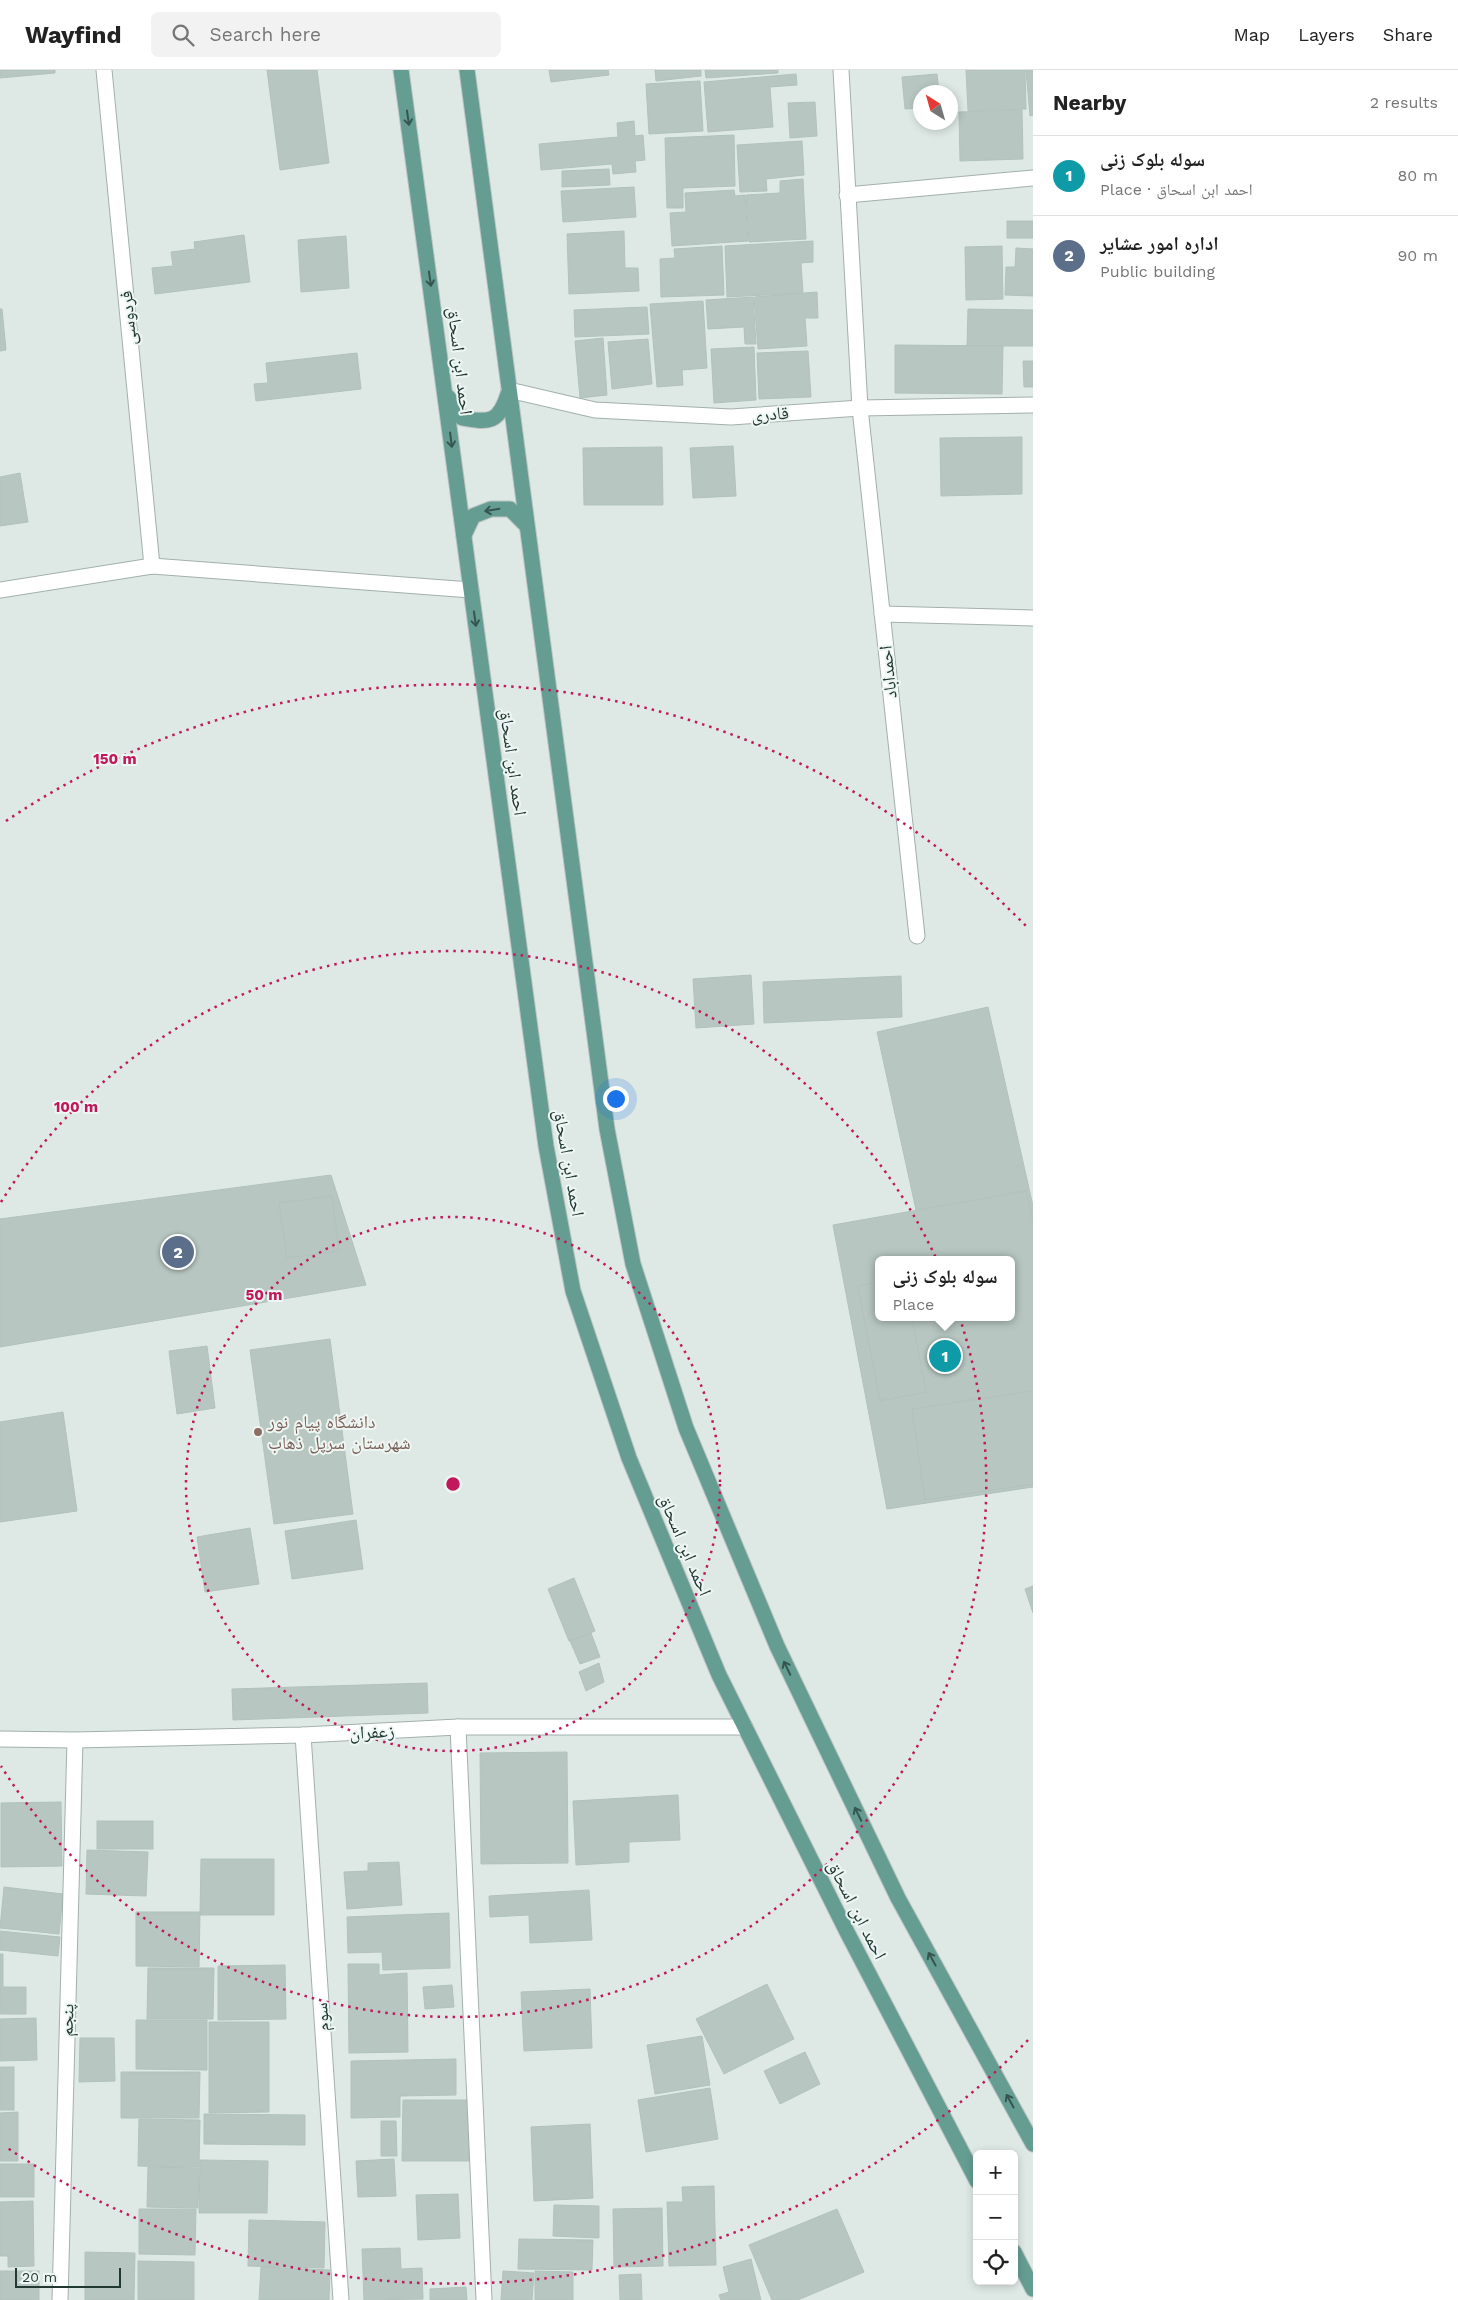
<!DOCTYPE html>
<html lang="en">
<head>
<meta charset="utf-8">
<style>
  body { margin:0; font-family:"Work Sans","Noto Naskh Arabic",sans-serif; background:#f2f2f2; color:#222 }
  .controls { position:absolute; right:15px; bottom:15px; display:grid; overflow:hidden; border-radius:8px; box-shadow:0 2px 8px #0003 }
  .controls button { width:45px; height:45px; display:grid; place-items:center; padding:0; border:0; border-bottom:1px solid #e0e0e0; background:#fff; color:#222; font:25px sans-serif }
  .compass { position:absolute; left:913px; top:15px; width:45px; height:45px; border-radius:50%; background:#fff; box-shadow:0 2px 8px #0003; rotate:323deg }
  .scale { position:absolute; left:15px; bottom:12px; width:106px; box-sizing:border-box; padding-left:5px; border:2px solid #213833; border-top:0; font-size:14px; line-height:18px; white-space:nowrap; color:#213833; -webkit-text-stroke:4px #eef6f3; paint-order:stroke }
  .you { position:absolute; left:615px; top:1028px; width:18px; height:18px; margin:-12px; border:4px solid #fff; border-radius:50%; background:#1a73e8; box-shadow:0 0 0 8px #1a73e833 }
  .badge { display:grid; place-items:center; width:32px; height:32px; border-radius:50%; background:#2563eb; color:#fff; font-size:16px; font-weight:700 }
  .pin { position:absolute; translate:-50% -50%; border:2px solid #fff; box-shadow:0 1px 5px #0006 }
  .popup { position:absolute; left:875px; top:1186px; width:140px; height:65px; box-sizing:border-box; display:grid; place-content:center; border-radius:8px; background:#fff; filter:drop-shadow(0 1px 4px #0005); font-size:16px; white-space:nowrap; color:#767676 }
  .popup b { font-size:19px; color:#222 }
  .popup::after { content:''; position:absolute; left:50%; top:100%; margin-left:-10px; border:10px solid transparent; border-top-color:#fff }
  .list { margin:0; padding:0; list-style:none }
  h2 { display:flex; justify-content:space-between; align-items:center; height:65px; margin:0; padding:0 20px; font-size:21px }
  h2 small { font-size:16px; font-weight:400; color:#767676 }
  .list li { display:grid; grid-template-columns:32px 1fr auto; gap:15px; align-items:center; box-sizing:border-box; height:80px; padding:0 20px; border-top:1px solid #e0e0e0 }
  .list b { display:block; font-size:19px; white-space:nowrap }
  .list p { margin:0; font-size:16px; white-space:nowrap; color:#767676 }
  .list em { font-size:16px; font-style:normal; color:#767676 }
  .icon { flex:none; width:28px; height:28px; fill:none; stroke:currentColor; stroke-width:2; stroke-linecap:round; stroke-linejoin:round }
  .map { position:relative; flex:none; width:1033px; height:2230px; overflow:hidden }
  header { display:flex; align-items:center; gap:30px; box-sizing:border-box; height:70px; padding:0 25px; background:#fff; border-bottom:1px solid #e0e0e0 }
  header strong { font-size:24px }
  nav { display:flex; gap:28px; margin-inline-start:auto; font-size:18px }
  .search { width:350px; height:45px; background:#f2f2f2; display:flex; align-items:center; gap:12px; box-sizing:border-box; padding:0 18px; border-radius:8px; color:#767676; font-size:19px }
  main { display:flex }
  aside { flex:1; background:#fff }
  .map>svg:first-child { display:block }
  .building { fill:#b7c6c1; stroke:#b1c2bc; fill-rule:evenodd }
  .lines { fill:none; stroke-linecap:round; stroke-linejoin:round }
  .minor-casing { stroke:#a2b0ac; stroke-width:17 }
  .major-casing { stroke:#bcc3c2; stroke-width:17 }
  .minor { stroke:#fff; stroke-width:15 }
  .major { stroke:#659d92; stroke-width:15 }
  .oneway { stroke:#355650 }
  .ring { fill:none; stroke:#c2185b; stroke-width:2.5; stroke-dasharray:2.5 5 }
  .education-dot { fill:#8d6e63; stroke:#eef6f3; stroke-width:2 }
  .labels { text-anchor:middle; stroke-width:4; stroke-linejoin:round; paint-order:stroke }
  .street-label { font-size:18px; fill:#213833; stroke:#eef6f3 }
  .education-label { font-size:18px; fill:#785e54; stroke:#eef6f3; text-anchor:start }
  .centre { fill:#c2185b; stroke:#eef6f3; stroke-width:2.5 }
  .ring-label { font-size:15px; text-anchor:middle; font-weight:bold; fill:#c2185b; stroke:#eef6f3; stroke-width:4; stroke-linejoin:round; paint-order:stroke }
</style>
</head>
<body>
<header>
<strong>Wayfind</strong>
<div class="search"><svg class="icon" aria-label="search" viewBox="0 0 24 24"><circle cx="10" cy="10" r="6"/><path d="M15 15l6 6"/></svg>Search here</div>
<nav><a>Map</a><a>Layers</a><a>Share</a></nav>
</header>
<main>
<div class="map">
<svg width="1033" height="2230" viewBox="0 0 1033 2230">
  <rect width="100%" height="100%" fill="#dee9e5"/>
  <g class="building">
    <polygon points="0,0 55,0 55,3 0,8"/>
    <polygon points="267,0 317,0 329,93 280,100"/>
    <polygon points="549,0 608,0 609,5 551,12"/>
    <polygon points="655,0 701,0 701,6 656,11"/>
    <polygon points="705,0 778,0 778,3 706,8"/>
    <polygon points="966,0 1025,0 1026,39 968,41"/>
    <polygon points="1026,0 1033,0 1033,45 1030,46"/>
    <polygon points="796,4 797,15 770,17 773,57 708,62 704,12"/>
    <polygon points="937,4 939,22 921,22 921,38 905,39 902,7"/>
    <polygon points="700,11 703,61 649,64 646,14"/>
    <polygon points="815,32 817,66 790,68 788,33"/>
    <polygon points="1022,40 1023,89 960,91 959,42"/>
    <polygon points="634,51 635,66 643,65 645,90 635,91 636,102 613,104 612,94 541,100 539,74 618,67 617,53"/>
    <polygon points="734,65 735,116 683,118 683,138 667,138 665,68"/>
    <polygon points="802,71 804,105 766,109 767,121 740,122 737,75"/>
    <polygon points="609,99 610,115 562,117 562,101"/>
    <polygon points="803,109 806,169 749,172 746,125 780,123 780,111"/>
    <polygon points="634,117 636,147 563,152 561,121"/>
    <polygon points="734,120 735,126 745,125 748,171 672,176 670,143 686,142 685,123"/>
    <rect x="1007" y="151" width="26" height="17"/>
    <polygon points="624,161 625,198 638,198 639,221 569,224 567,164"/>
    <polygon points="244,165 250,212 155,224 152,198 173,196 171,182 195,179 194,172"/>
    <polygon points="346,166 349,218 301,222 298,170"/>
    <polygon points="813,171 813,192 801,193 803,223 727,227 725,176"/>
    <polygon points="722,176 724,225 661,227 660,189 675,188 674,179"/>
    <polygon points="1002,176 1003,229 966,230 965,177"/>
    <polygon points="1016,178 1033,179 1033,226 1005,225 1006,197 1015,197"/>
    <polygon points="817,222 818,248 805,248 807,276 758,279 754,227"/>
    <polygon points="753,227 756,274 745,274 744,257 708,259 706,230"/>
    <polygon points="703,231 707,298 682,300 683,315 657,317 650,234"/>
    <polygon points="647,237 649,264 575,267 574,240"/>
    <polygon points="0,239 2,239 6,280 0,281"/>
    <polygon points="968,239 1033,240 1033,276 967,276"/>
    <polygon points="603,268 607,325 580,328 575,271"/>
    <polygon points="648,269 652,314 612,319 608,272"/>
    <polygon points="895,275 1003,276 1002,324 895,323"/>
    <polygon points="754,277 756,330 714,333 711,279"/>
    <polygon points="808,281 811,327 759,329 757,283"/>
    <polygon points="357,283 361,319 256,331 254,314 268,313 266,293"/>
    <polygon points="1023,291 1033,291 1033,317 1024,317"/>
    <polygon points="1022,367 1022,424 941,426 940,368"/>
    <polygon points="733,376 736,426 693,428 690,378"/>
    <polygon points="662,377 663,435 584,435 583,378"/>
    <polygon points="20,403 28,452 0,456 0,407"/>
    <polygon points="751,905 754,954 696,958 693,909"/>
    <polygon points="901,906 902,947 764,953 763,912"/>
    <polygon points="988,937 1033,1136 1033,1304 956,1322 940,1247 1011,1247 1011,1190 927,1190 877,962"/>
    <polygon points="331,1105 366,1215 0,1277 0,1149"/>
    <path d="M1026,1121L1033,1153V1417L887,1439L833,1155ZM879,1190H1011V1247H879Z"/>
    <polygon points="332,1126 339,1181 287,1188 279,1133"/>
    <polygon points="879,1212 879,1247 912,1247 926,1322 880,1331 858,1216"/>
    <polygon points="330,1269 353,1444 274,1454 250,1280"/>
    <polygon points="207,1276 215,1338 177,1344 169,1281"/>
    <polygon points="1033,1321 1033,1414 925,1430 912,1339"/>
    <polygon points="63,1342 77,1441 0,1452 0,1352"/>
    <polygon points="356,1450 363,1499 292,1509 285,1461"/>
    <polygon points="250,1458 259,1514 205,1522 197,1467"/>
    <polygon points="574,1508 595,1561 569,1571 548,1519"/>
    <polygon points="1033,1516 1033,1543 1025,1519"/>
    <polygon points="591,1563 600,1587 580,1594 570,1571"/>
    <polygon points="599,1593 604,1612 586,1621 579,1602"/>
    <polygon points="427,1613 428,1643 233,1650 232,1619"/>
    <polygon points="567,1682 568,1793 481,1794 480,1683"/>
    <polygon points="678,1725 680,1770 629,1772 629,1792 576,1795 573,1731"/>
    <polygon points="61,1732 62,1796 1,1797 1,1733"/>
    <rect x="97" y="1751" width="56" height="28"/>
    <polygon points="87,1780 148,1782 146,1826 86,1824"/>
    <polygon points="201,1789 274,1789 274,1845 200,1845"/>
    <polygon points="399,1792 402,1835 347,1839 344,1802 368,1801 368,1793"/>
    <polygon points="4,1817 63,1824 59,1864 0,1858"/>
    <polygon points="589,1820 592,1870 530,1873 529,1845 490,1847 489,1826"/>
    <polygon points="136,1842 200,1842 199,1897 136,1896"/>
    <polygon points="449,1843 450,1898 383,1900 382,1882 348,1883 347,1847"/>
    <polygon points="0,1861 60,1867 58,1886 0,1880"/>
    <polygon points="0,1884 3,1884 3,1917 26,1917 26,1944 0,1944"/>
    <polygon points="348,1894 379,1894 379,1905 407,1903 408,1982 349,1983"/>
    <polygon points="285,1895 286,1949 218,1950 218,1896"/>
    <polygon points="148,1898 214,1898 213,1949 147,1949"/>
    <polygon points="767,1914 794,1969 724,2004 696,1949"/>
    <polygon points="452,1915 454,1937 425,1939 423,1917"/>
    <polygon points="590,1919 592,1978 524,1981 521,1922"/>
    <polygon points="36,1948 37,1990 0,1991 0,1949"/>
    <polygon points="136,1950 207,1950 207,2000 136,1999"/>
    <polygon points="209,1952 269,1952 269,2042 209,2043"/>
    <polygon points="702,1966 710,2015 655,2024 647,1975"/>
    <polygon points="80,1968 114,1968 115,2011 79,2012"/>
    <polygon points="805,1982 820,2014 780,2034 764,2001"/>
    <polygon points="456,1989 456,2025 400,2026 400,2047 351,2048 351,1991"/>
    <rect x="0" y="1997" width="14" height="43"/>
    <polygon points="121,2002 200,2002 199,2048 121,2048"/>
    <polygon points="710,2018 718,2069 646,2082 638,2030"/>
    <polygon points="403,2030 470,2030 469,2091 402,2091"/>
    <polygon points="18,2042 18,2091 0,2091 0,2043"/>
    <polygon points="204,2044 305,2045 305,2075 204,2074"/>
    <polygon points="139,2049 200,2050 199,2097 138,2096"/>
    <polygon points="381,2051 396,2051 397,2086 381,2086"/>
    <polygon points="590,2054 593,2128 534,2131 531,2057"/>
    <polygon points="394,2089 396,2126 358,2127 356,2091"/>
    <polygon points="200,2090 268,2091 267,2143 199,2143"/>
    <rect x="0" y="2094" width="34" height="33"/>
    <polygon points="148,2097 199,2098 198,2138 147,2137"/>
    <polygon points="714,2116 716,2195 669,2196 667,2132 683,2132 682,2117"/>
    <polygon points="458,2124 460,2168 418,2170 416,2125"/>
    <polygon points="33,2131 34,2196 8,2197 8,2186 0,2186 0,2132"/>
    <polygon points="554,2135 599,2136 599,2168 553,2166"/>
    <polygon points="662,2138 663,2196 614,2197 613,2139"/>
    <polygon points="139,2139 196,2139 195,2185 139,2184"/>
    <polygon points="837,2139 864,2202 798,2230 772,2230 749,2175"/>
    <polygon points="249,2150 325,2152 324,2198 248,2196"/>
    <polygon points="519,2169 593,2170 592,2200 518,2199"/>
    <polygon points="400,2178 401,2199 422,2198 423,2229 364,2230 362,2179"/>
    <polygon points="85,2182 135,2183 134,2230 85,2230"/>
    <polygon points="751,2189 761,2230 721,2230 719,2225 729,2222 723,2197"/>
    <polygon points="138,2191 194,2192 194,2230 138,2230"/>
    <polygon points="261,2197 330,2200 329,2230 259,2230"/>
    <rect x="0" y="2201" width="39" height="29"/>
    <polygon points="503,2201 534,2203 532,2230 501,2230"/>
    <polygon points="535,2201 573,2202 573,2230 535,2230"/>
    <polygon points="641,2204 642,2230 620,2230 619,2205"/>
    <polygon points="466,2217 467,2230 430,2230 430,2219"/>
  </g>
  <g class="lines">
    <g class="minor-casing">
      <g id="minor">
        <polyline points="104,0 152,496"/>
        <polyline points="841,0 860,338 917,866"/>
        <polyline points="847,125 1033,108"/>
        <polyline points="509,320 595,340 731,347 860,338 1033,335"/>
        <polyline points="0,520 152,496 471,520"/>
        <polyline points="882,544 1033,548"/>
        <polyline points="458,1657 484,2230"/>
        <polyline points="303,1665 341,2230"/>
        <polyline points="0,1669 75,1670 303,1665 458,1657 745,1657"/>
        <polyline points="60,2230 75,1670"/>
      </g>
    </g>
    <g class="major-casing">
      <g id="major">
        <polyline points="401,0 546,1076 573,1221 629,1388 719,1605 847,1862 977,2111"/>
        <polyline points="467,0 607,1059 633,1194 686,1358 777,1576 898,1828 1033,2074"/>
        <path d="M448,327L462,348C489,353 499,353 508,324"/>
        <polyline points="464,465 473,446 491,439 510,439 526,455"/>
        <polyline points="1014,2182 1033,2219"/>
      </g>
    </g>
    <use href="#minor" class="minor"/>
    <use href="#major" class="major"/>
  </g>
  <defs><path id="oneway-shaft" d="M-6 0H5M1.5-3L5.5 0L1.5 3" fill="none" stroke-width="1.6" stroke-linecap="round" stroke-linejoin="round" transform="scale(1.25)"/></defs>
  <g class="oneway">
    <use href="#oneway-shaft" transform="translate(408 48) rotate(82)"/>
    <use href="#oneway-shaft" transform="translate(430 209) rotate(82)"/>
    <use href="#oneway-shaft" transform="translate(451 370) rotate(83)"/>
    <use href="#oneway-shaft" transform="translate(492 440) rotate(170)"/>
    <use href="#oneway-shaft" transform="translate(475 549) rotate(82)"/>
    <use href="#oneway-shaft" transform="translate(787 1598) rotate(-116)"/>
    <use href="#oneway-shaft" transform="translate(858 1744) rotate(-116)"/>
    <use href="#oneway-shaft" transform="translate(932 1889) rotate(-119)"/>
    <use href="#oneway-shaft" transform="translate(1010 2031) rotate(-119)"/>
  </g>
  <g class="ring">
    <circle cx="453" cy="1414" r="267"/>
    <path d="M1 1132A533 533 0 1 1 1 1696"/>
    <path d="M1028 1970A800 800 0 0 1 6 2077M6 751A800 800 0 0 1 1028 858"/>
  </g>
  <circle class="education-dot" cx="258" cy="1362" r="5"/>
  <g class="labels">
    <g class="street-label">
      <text transform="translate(128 248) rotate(-95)" y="6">فردوسی</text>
      <text transform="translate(460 291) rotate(83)" y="6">احمد ابن اسحاق</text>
      <text transform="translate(770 344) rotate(-4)" y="6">قادری</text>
      <text transform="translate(888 602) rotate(-96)" y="6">احمداباد</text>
      <text transform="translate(513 692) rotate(82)" y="6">احمد ابن اسحاق</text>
      <text transform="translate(569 1093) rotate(80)" y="6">احمد ابن اسحاق</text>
      <text transform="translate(685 1475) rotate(67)" y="6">احمد ابن اسحاق</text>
      <text transform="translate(372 1662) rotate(-3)" y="6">زعفران</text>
      <text transform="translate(857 1840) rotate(63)" y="6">احمد ابن اسحاق</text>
      <text transform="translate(322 1947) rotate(-94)" y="6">سوم</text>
      <text transform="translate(67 1950) rotate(-88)" y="6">پنجم</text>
    </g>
    <g class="education-label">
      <text x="268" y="1358">دانشگاه پیام نور<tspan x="268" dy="21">شهرستان سرپل ذهاب</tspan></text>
    </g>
  </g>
  <circle cx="453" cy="1414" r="8" class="centre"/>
  <g class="ring-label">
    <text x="115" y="694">150 m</text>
    <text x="76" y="1042">100 m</text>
    <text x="264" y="1230">50 m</text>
  </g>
</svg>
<div class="controls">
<button>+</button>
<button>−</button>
<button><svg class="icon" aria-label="locate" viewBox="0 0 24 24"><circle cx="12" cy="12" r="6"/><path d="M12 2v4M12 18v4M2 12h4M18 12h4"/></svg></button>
</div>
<svg class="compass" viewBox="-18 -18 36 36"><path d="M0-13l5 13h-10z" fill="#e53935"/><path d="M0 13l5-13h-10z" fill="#767676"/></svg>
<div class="scale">20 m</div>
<div class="you"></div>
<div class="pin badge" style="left:945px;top:1286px;background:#0f9aa8">1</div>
<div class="popup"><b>سوله بلوک زنی</b>Place</div>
<div class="pin badge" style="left:178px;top:1182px;background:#5c6f8a">2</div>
</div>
<aside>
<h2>Nearby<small>2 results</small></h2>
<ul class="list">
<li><span class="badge" style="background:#0f9aa8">1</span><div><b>سوله بلوک زنی</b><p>Place · احمد ابن اسحاق</p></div><em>80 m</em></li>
<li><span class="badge" style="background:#5c6f8a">2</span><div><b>اداره امور عشایر</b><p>Public building</p></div><em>90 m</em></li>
</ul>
</aside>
</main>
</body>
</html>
